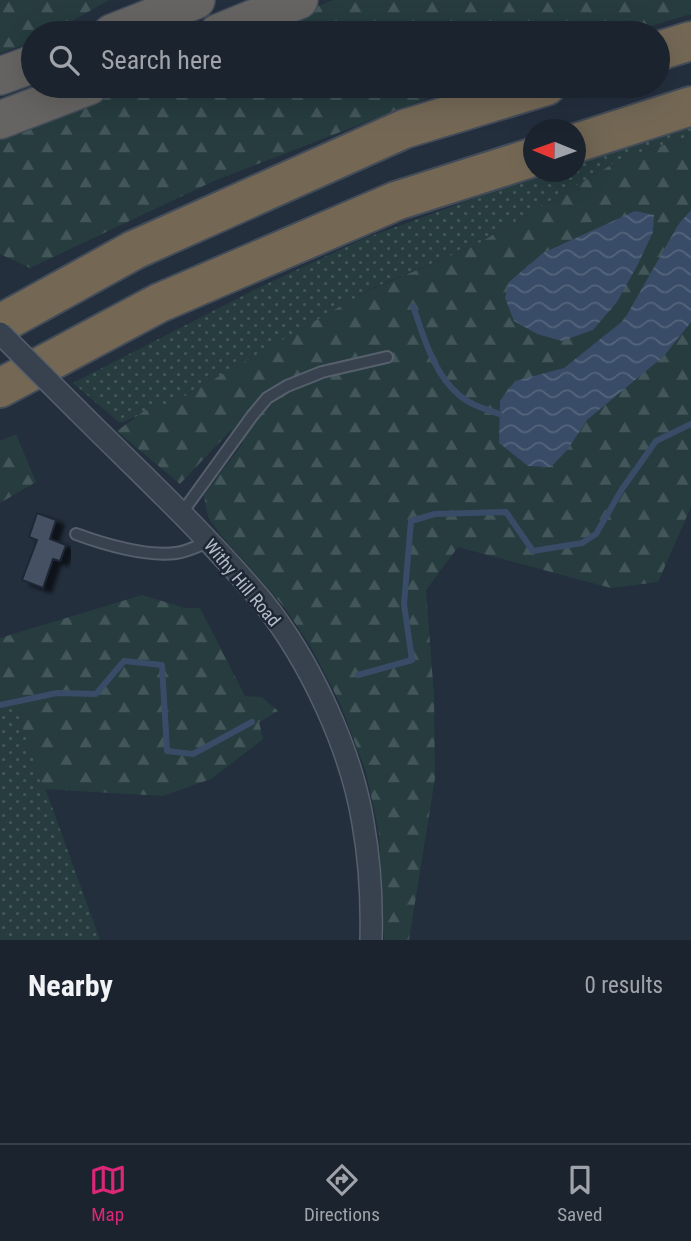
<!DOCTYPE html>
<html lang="en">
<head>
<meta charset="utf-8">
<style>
  body { margin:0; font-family:"Roboto Condensed",sans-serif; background:#282f3a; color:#f1f3f6 }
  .compass { position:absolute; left:523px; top:119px; width:63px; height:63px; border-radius:50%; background:#1b232e; box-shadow:0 7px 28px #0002; rotate:271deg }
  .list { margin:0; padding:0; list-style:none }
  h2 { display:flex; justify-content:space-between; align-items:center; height:91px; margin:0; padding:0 28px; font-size:30px }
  h2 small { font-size:23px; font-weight:400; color:#a0a4aa }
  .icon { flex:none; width:38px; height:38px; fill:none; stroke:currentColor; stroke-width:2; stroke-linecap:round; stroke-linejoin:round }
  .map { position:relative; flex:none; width:691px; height:940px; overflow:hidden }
  .search { position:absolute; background:#1b232e; box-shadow:0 7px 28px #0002; left:21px; right:21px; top:21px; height:77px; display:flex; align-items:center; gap:18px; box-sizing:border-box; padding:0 24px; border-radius:38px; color:#a0a4aa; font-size:26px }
  .sheet { height:203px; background:#1b232e }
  nav { display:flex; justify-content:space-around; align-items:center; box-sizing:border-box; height:98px; border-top:2px solid #39404a; background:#1b232e; font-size:19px; color:#a0a4aa }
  nav a { display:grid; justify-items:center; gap:4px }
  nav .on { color:#db2777 }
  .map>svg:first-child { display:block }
  .grass { fill:url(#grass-dots) }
  .forest { fill:url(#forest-firs) }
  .water { fill:url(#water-waves) }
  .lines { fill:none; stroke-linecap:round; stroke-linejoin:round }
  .stream { stroke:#394c67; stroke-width:6 }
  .building { fill:#455162; stroke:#1f2835; stroke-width:2; filter:url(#shadow) }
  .service-casing { stroke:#565f6c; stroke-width:14 }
  .minor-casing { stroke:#565f6c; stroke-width:24 }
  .trunk-casing { stroke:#434c59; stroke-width:40 }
  .motorway-casing { stroke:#434c59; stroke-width:42 }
  .service { stroke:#38414e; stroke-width:10 }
  .minor { stroke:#38414e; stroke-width:21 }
  .trunk { stroke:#656462; stroke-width:37 }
  .motorway { stroke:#746855; stroke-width:38 }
  .minor-bridge-casing { stroke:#565f6c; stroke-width:24; stroke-linecap:butt }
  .minor-bridge { stroke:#38414e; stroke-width:21 }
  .labels { text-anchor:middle; stroke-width:5; stroke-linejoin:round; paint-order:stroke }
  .street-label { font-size:18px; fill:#b4bcc9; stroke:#1d2633 }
</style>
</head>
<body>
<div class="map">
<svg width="691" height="940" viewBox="0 0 691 940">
  <defs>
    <pattern id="grass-dots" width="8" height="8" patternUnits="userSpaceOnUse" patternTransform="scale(1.75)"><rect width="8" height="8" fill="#263c3f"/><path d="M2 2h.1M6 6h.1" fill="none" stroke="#435659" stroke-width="1.8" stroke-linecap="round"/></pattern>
    <pattern id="forest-firs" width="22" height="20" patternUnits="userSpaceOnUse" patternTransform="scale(1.75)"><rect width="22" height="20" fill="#263c3f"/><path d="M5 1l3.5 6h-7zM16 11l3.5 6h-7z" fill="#435659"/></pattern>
    <pattern id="water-waves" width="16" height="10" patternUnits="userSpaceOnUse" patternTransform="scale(1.75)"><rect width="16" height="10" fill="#394c67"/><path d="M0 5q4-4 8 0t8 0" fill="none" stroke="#53647b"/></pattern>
    <filter id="shadow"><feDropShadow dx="8" dy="4.5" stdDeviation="2" flood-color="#0009"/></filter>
  </defs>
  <rect width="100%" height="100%" fill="#242f3e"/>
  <g class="grass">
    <polygon points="691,124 691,136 621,159 474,246 368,290 308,328 178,400 120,423 73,383 260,287 363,239 547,172 576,172 576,161"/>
    <polygon points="14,702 100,940 0,940 0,705"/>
  </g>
  <g class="forest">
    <polygon points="0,0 109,0 51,33 33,33 33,42 0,53"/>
    <polygon points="333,0 691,0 691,14 627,33 252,33"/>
    <polygon points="120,86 459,86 214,181 30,268 0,254 0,133"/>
    <polygon points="691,136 691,507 658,582 611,588 458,547 426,590 434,696 435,778 409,940 384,940 379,833 366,772 340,703 311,647 285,608 220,534 208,517 204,495 243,443 231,430 180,484 117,431 144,411 178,400 365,292 474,246 621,159"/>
    <polygon points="16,434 36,482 0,503 0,441"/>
    <polygon points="142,595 185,608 200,608 245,696 262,697 278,711 259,722 263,739 211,779 163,796 44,789 14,703 0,705 0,638"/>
  </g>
  <g class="water">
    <polygon points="691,210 691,322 664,356 587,420 568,449 551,467 528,466 499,443 500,401 515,381 564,368 624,320 678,225"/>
    <polygon points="635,211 654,215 653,232 638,264 617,302 593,330 562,341 537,334 514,321 505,298 509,282 543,253"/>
  </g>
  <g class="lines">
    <g class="stream">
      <path d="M413,306C424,337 433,373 459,395C470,405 486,409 499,414"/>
      <polyline points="358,675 412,660 404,604 411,521 435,514 506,512 533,551 582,543 596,534 622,489 656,441 691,424"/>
      <polyline points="0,705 57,693 96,694 124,661 162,665 167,751 193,754 252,722"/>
    </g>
  </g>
  <polygon class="building" points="37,513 56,520 50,539 66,545 60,561 53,559 43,588 22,580 37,540 29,537"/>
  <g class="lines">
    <g class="service-casing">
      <g id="service">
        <polyline points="181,514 252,416 267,398 287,386 322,372 387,357"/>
        <path d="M76,534C103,544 147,557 176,553C186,552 198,546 208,542"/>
      </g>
    </g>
    <g class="minor-casing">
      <path id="minor" d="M78,411C140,473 206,534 263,602C310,661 351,749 363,823C370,862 372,901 371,940"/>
    </g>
    <g class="trunk-casing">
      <g id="trunk">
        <polyline points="112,33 196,0"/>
        <polyline points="218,33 299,0"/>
        <polyline points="0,76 33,64"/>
        <polyline points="0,120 89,86"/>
      </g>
    </g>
    <g class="motorway-casing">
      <g id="motorway">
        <polyline points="658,51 691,41"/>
        <polyline points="576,143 691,106"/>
        <polyline points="0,324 134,250 404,129 546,86"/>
        <polyline points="0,388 159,303 396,201 534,157"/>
      </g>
    </g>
    <use href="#service" class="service"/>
    <use href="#minor" class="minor"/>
    <use href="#trunk" class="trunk"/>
    <use href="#motorway" class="motorway"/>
    <g class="minor-bridge-casing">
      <polyline id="minor-bridge" points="0,333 78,411"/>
    </g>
    <use href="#minor-bridge" class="minor-bridge"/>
  </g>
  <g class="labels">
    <g class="street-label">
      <text transform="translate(242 583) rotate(50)" y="6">Withy Hill Road</text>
    </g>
  </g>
</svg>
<svg class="compass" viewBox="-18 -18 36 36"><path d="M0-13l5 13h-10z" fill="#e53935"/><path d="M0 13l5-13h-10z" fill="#a0a4aa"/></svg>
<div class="search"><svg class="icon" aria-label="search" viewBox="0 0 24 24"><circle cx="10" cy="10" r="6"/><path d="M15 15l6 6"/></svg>Search here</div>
</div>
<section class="sheet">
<h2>Nearby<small>0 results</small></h2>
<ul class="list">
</ul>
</section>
<nav>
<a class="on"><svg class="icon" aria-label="map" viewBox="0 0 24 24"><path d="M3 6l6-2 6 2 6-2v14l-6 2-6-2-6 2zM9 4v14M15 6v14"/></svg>Map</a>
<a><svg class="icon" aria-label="directions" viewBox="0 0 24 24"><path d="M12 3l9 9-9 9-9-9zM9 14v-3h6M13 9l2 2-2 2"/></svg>Directions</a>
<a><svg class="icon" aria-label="saved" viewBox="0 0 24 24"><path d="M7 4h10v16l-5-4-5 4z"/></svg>Saved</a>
</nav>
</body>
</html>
